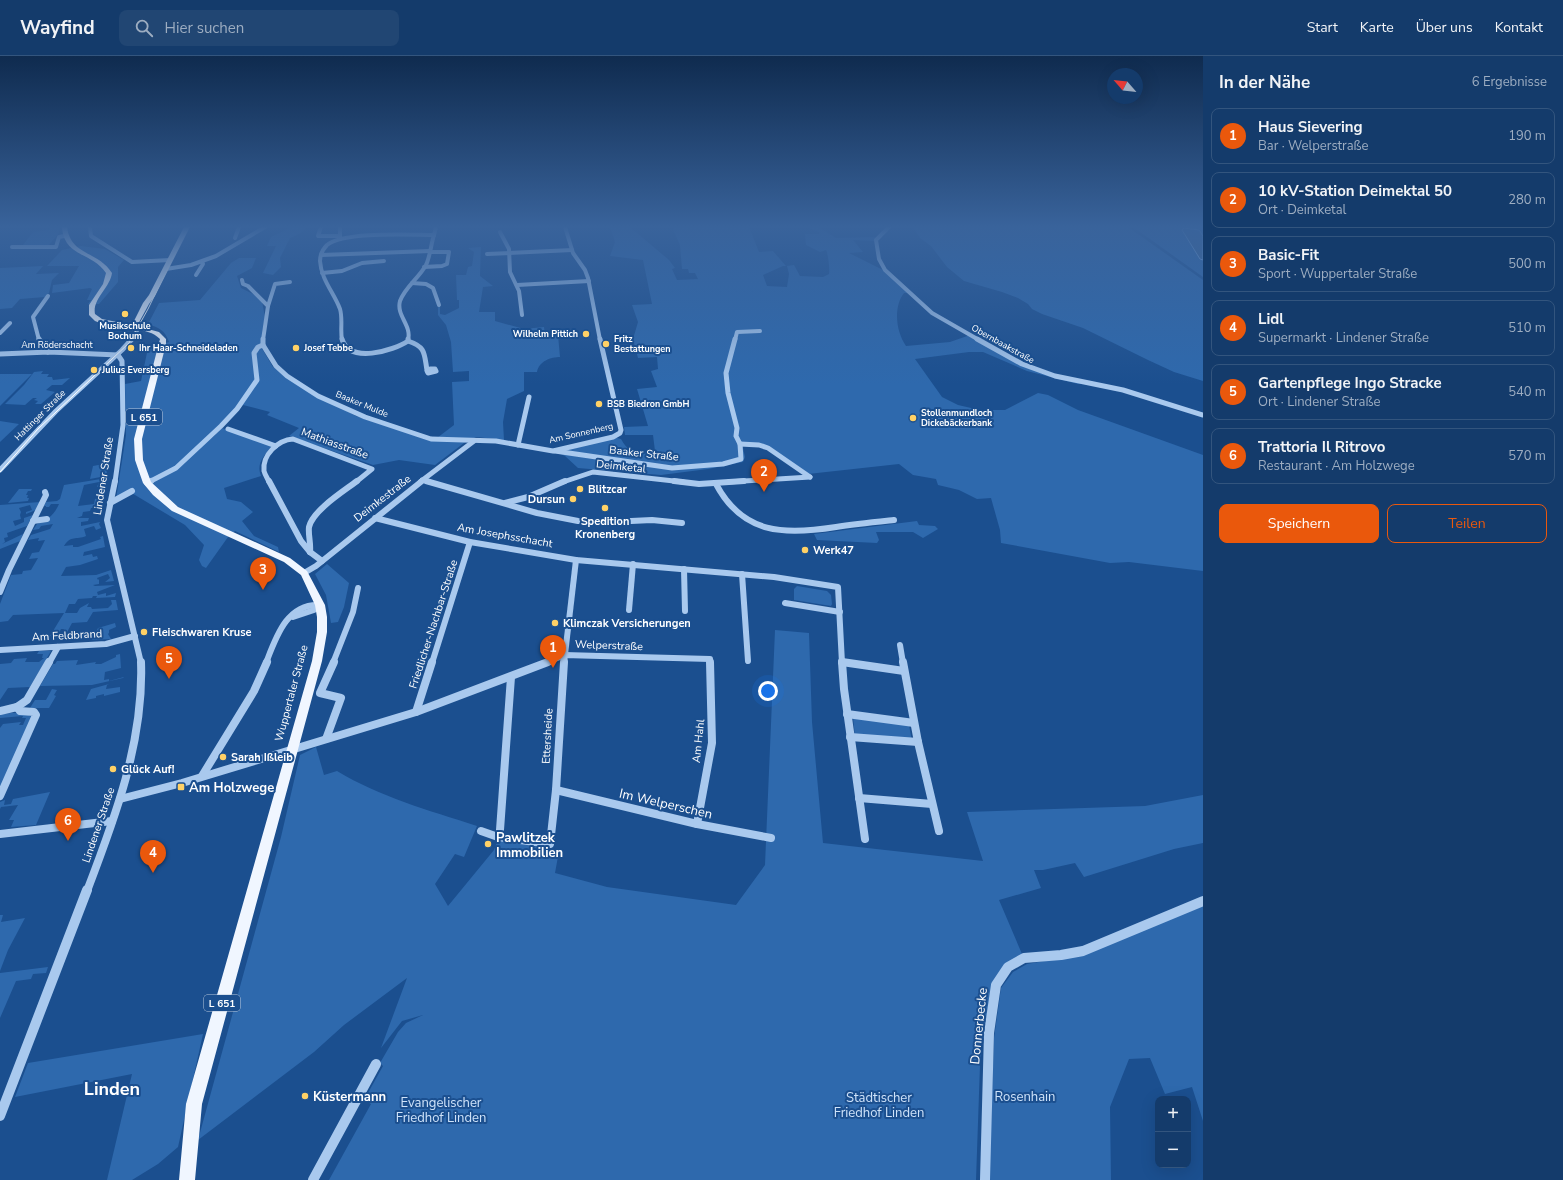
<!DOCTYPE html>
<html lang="de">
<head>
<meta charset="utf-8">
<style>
  body { margin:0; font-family:"Nunito Sans",sans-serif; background:#214673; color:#f1f3f6 }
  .controls { position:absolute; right:12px; bottom:12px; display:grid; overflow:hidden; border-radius:8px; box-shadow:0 4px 16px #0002 }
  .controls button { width:36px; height:36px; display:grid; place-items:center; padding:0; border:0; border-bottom:1px solid #33557e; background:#143b6b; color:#f1f3f6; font:20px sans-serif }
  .compass { position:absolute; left:1107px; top:12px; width:36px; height:36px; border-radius:50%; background:#143b6b; box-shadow:0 4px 16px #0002; rotate:298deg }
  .you { position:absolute; left:768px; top:635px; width:14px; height:14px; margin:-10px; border:3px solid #fff; border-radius:50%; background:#1a73e8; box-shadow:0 0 0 6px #1a73e833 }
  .badge { display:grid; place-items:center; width:26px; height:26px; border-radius:50%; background:#ea580c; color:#fff; font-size:13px; font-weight:700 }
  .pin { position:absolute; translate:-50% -33px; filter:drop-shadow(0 1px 2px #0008) }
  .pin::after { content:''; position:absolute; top:21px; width:14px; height:12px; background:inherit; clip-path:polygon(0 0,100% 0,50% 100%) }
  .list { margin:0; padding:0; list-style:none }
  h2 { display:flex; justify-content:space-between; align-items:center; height:52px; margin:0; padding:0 16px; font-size:17px }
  h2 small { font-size:13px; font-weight:400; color:#9dadc1 }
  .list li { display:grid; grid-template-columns:26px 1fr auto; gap:12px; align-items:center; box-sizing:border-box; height:56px; margin:0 8px 8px; padding:0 8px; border:1px solid #33557e; border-radius:8px }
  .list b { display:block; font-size:15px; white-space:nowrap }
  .list p { margin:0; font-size:13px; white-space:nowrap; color:#9dadc1 }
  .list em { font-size:13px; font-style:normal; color:#9dadc1 }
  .actions { display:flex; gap:8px; padding:12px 16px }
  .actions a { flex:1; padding:9px 0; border:1px solid #ea580c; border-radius:8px; text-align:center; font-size:14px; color:#ea580c }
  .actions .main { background:#ea580c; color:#fff }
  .icon { flex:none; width:22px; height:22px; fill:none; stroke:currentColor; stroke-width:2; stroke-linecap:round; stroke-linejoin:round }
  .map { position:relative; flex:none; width:1203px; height:1124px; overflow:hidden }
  header { display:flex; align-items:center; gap:24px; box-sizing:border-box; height:56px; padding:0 20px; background:#143b6b; border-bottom:1px solid #33557e }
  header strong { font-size:19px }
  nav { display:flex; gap:22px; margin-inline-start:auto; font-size:14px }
  .search { width:280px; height:36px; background:#214673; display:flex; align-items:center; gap:10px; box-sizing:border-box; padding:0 14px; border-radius:8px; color:#9dadc1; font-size:15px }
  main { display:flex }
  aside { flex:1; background:#143b6b }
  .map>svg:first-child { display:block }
  .green { fill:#2e69ad; fill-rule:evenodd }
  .water { fill:#3c6290; stroke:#9cc4f0 }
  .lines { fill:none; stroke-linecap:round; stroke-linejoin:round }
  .minor-far4 { stroke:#a9c9ee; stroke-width:4 }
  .minor-far3 { stroke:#a9c9ee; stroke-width:5 }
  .minor-far2 { stroke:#a9c9ee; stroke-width:6 }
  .minor-far1 { stroke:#a9c9ee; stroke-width:8 }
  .minor { stroke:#a9c9ee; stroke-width:10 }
  .major { fill:#f0f6ff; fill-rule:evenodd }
  .tram { stroke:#fff; stroke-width:1 }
  .poi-dot { fill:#ffd166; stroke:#1b4f8f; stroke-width:1.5 }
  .labels { text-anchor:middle; stroke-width:4; stroke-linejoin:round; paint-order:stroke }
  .far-poi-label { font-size:9px; font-weight:bold; fill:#fff; stroke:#1b4f8f; text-anchor:start }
  .far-street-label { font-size:9px; fill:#fff; stroke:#1b4f8f }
  .shield { fill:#1b4f8f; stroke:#bbcadd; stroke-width:1 }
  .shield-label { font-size:10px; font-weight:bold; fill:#fff }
  .street-label { font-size:11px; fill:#fff; stroke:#1b4f8f }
  .poi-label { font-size:11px; font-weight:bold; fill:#fff; stroke:#1b4f8f; text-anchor:start }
  .near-poi-label { font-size:13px; font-weight:bold; fill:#fff; stroke:#1b4f8f; text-anchor:start }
  .near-street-label { font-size:13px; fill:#fff; stroke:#1b4f8f }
  .near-park-label { font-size:13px; fill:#cfe3fa; stroke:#1b4f8f }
  .near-district-label { font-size:18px; font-weight:bold; fill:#fff; stroke:#1b4f8f }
</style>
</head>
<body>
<header>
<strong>Wayfind</strong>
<div class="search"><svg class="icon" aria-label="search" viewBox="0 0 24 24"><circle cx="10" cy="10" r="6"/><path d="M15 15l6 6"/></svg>Hier suchen</div>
<nav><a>Start</a><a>Karte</a><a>Über uns</a><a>Kontakt</a></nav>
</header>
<main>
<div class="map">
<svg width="1203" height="1124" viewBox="0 0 1203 1124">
  <rect width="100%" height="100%" fill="#1b4f8f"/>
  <g class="green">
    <polygon points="51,171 59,171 59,177 49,189 23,189 33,176 49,174"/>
    <polygon points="292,171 307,171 299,178 290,182 280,202 281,211 273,219 263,217 276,190 267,190 271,181"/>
    <path d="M610,171H630L669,204L675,212L672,213L677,224L698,223L695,217H689L688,213H682L680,189L672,171H749L759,196L773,195L786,210L794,209L800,220L823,221L829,218C830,215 828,197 826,194L820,196L806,189L805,178H819V176L806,171H818L836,182L876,181L874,185L853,184L863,196L849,197L885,215L909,237H904C893,251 896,276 906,290L950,286L970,279L1019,308L1086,327L1078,328L1027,315L983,296H969L915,303L942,341L958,349L980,354H1005L1038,337L1048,339L1078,354L1203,399V515L1129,506L1110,507L1001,487L1000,474L991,442L977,443L959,434L938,429L936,423L913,419L899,408L808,418L768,391L744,387L743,392L745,401L743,406L708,413L661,419L578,412L565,400L552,394L610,380L621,383C630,399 638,398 655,395L653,379H625L624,371L648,370L637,333L657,331L651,315L658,313L657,301L638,302L633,283L638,266L632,249L652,248L643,204L610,200L615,186ZM783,210H787L789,218L787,231L767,230L763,219Z"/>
    <polygon points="913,171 1128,171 1203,224 1203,325 1174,316 1148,304 1083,272 1042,258 1032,253 1028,248 1018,242 1002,236 964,225 947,211 931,190 920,182"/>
    <polygon points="1133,171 1203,171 1203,180 1199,174 1200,203 1203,204 1203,221"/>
    <polygon points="81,190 105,193 124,204 118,211 118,226 99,248 88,248 91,244 87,244 92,233 90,232 52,237 53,229 69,227 79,210 47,210 62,194"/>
    <path d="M481,191L480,220L493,230L483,231L479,256H495V265L524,273L544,271L545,280L558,279L560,301C551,301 539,305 537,316H524V335L507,343L503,366L504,384L476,381L464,387L435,409L399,404L373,409L289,380L299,372L267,359L270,356L243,349L234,356L211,383L222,372L272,390C264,400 256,407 261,420L224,432L227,443L241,446L253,456L242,465L254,480L278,491L279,496L235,475L228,481L206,512L202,510L199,504L204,489L185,469L130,436L116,443L126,379L125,328L141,325L148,292L169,286C165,274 159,272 148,268L159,247L200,244L231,207L239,202H256L252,212L237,220L241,232L255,239L262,245L265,261L263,270L261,291L273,311L318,340L356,360L433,385L454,369L452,326L469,325V315L453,316L451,286L446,269L438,259V251H440V258L445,259L459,252V244H457L456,219H466L468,211L472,210L474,196L468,192Z"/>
    <polygon points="43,210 36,218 59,217 52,224 49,237 45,241 20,243 12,252 0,253 0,212"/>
    <polygon points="43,315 41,318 49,318 47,321 52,321 53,324 70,322 62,329 52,329 46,334 55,336 41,348 35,348 38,345 34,344 37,342 33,342 25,349 5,348 24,329 34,316"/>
    <polygon points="0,318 32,318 0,350"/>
    <polygon points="0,365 19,368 0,386"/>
    <polygon points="109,407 106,420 90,423 93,410"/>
    <path d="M107,422L106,429L97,431L99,426L84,429L78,450L94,448L95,443L103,441L100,451L91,452L90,455L83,456L82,460L77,462H89L88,465L81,466V470L100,466L99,468L101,472L96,474L94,470L84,473L86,480C76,484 71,479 64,490L73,489V491H78L101,483L100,481L103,480L105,491L84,496L83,500L92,498L93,501L97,500L98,503L80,509L66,511L61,520L96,519L111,514L114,525L105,526L110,522L108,518L97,522L98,524L99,523V528L93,529L95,530L115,529L97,536L98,539L106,537V540L116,537L115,541L96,542L97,540H93L92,542L78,543L75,548H69L65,557H77L80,552L89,547L87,551H91L92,553L108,552L112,548L111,544H116L118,554L93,556L87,566L72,567L66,578H62L64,573H61L58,579L50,580L64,557L13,559L8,565L0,566V548L11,519L22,518L23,515L31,514L38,502L29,503L32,497L39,496L45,484L38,485L39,482L28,484L31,479L50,473L53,468L41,470L39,473L33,474L37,468C48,464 54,459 59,448H51L49,451H46V450H44L46,446L57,445L60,443L64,429Z"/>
    <polygon points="19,433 32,433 31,435 28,435 26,439 28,439 27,442 29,442 28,445 8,447"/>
    <polygon points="40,446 36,454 26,458 26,456 32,454 30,449 19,452 21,456 20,459 21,463 13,465 15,470 24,466 24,462 33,459 27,470 7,477 8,481 4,482 5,486 2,488 23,478 20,485 0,493 0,449"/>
    <polygon points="917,465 919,469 935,470 938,473 923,482 913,476 876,476 879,484 877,487 817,484 814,478"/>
    <polygon points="327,508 349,527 344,551 338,566 331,567 326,539 315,518"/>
    <polygon points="797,530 827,535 831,539 832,548 831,550 794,544 794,533"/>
    <polygon points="115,567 116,571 109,574 109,577 108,578 111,583 92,584 98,572"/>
    <path d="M775,574L809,577L812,666L823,787L983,805L967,756L1145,750L1203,739V787L1174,793L1084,821L1075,807L1043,814H1034L1041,832L999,844L1025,905L1005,908L985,966L980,1009L976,1124H329L371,1048L364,1044L383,1010L380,1007L398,976L406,967L423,959L402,965L381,992L407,922L344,969L314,996L198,1084L281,781L300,699L316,691L324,719L337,715C380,741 428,754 477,770L464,801L455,798L435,828L448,850L494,794L498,784L559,795L555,817L607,831L736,849L765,809Z"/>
    <polygon points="39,595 51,595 30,631 8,632 0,644 0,608 11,607 14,603 27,602 25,606 39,606 44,602 42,602 43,598 37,598"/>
    <polygon points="120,598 121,612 105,616 104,624 109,623 109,625 124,621 123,622 92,629 40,630 53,608 55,608 57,605 78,604 76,609 96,606 95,608 101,608 116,601 116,599"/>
    <polygon points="109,628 107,629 106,633 120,631 120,636 104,640 104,638 96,640 96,642 86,644 91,633"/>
    <polygon points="52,633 57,634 54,639 56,640 49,652 30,652 35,644 46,644"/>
    <polygon points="11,657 25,657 32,661 0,733 0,672 3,668 21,666 19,669 23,669 26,662 22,662 23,660 0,662 0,658"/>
    <polygon points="853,661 909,669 912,685 855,681"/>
    <polygon points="50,736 36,769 11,771 14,764 9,764 18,749 1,751 0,753 0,746 5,744 4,749 11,748 13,743"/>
    <polygon points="1203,848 1203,1065 1192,1031 1165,1038 1150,1002 1129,1003 1110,1051 1111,1124 989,1124 994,982 1001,932 1013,916 1027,908 1062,902"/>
    <polygon points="0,859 3,859 1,866 25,862 8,894 0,915"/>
    <polygon points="48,911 46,917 33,918 31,923 16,925 0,962 0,917"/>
    <polygon points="203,978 178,1091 158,1108 132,1124 107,1124 132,1018 15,1041 28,1007"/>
  </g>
  <polygon class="water" points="1184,172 1199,174 1203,180 1203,204 1200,203 1182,174"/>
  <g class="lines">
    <g class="minor-far4">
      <polyline points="90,171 91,180 132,206 170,204"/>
      <polyline points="321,171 318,180 339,180"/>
      <polyline points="340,171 340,183"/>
      <polyline points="565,171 573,197 585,214 588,222 600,284"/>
      <polyline points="889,171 876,184 879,203 885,214 932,257 979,284"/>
      <polyline points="500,176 509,193 510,216 519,235 522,259"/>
      <polyline points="434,179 436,171"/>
      <polyline points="235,182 239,171"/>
      <polyline points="12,191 56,191 59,181 64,180"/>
      <polyline points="487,198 572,194"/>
      <polyline points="321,199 430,195"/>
      <polyline points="424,211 442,210 447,208 449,196 430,196"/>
      <polyline points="166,213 191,209 216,200 265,171"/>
      <polyline points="322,217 342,215 362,207 384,205"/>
      <polyline points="196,219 203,208 202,206"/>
      <polyline points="242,224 243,228 248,230 268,250 263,284"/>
      <polyline points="412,227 426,228 433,232 439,249"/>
      <polyline points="517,229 589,225"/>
      <polyline points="268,250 275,228 290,226"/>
      <polyline points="0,277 10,267"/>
      <polyline points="39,284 33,261 48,240"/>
      <polyline points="131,284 137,275"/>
      <path d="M342,284C340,274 343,263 340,253C334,237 321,223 320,205C320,199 323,193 327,189C344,175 411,179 434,179"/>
      <path d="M408,284C412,269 396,260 400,245C405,231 419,222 426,209C430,201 431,188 434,179"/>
      <polyline points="735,284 737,276 760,275"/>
    </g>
    <g class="minor-far3">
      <polyline points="39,283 48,296"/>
      <polyline points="263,283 263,289 276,310 287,320 318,340 365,361 431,383 496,385 553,395 613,381 620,377 621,374 600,283"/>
      <path d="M342,283C349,308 393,295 408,285V283"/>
      <polyline points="977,283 1022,308 1055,320 1123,334 1203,359"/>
      <path d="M408,285C426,291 424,297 427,314"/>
      <polyline points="0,298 49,296 118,299"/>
      <polygon points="430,313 435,313 436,315 428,317 427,315"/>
      <polyline points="228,373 276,390"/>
      <polyline points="740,388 759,389 768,392 810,421"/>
      <polyline points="518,389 529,341"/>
      <polyline points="555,395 672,412 723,408 741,403 740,388 736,380 737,372 728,337 726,317 735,283"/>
      <polyline points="0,414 56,355 122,294 132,283"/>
      <polyline points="422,424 430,426"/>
      <polyline points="115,426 123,369 122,305 118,299"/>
      <polyline points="149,426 176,412 221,370 237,353 257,324 254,297 258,291 263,289"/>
      <path d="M269,426C268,423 265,419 264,415C262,399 278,384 293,383L372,413L356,426"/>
      <polyline points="420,426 474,385"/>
      <polyline points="563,426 593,416 683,426"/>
      <polyline points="728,426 810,421"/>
    </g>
    <g class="minor-far2">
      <polyline points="115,425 107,464 141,607"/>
      <polyline points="269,425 301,485 310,496"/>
      <polyline points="426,425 537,457 578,465 610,466 652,464 682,467"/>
      <polyline points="674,425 699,428 744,425"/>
      <polyline points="147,427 151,425"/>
      <path d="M716,428C743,479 785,479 836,471C855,468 875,466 894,464"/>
      <polyline points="110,447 132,435"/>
      <polyline points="505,447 528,441 565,425"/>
      <polyline points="375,462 470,486 576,504 774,521 838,531 842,607"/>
      <polyline points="33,465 47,463"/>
      <polyline points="310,496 322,505"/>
      <path d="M310,496C311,487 308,479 309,471C313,454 344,435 357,425"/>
      <polyline points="684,513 685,555"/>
      <polyline points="304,517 316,510 422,425"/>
      <polyline points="742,518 748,605"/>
      <polyline points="0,536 9,514 46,439 45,436"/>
      <polyline points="785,547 840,556"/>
      <polyline points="629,554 633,508"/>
      <polyline points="293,561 314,554 320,549"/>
      <polyline points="900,589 903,607"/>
      <polyline points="0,594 106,588 135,580"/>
      <polyline points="842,606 846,607"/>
      <polyline points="49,607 58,591"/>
      <path d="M266,607C276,581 287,547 320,549"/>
      <polyline points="333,607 353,556 358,532"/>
      <polyline points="432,607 470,486"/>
      <polyline points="546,607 564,599 710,603 710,607"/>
      <polyline points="564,607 576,504"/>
    </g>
    <g class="minor-far1">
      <polyline points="842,606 844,633 865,783"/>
      <polyline points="842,606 904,615"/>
      <polyline points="903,606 918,686 939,775"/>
      <polyline points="0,655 17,651 27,644 49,606"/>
      <polyline points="416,656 432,606"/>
      <polyline points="847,658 914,667"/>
      <polyline points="850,681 918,686"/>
      <polyline points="326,683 341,642 320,637 334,606"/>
      <polyline points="202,720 254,635 267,606"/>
      <polyline points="556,734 697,768 771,782"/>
      <polyline points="0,740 36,659 34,656 20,655 17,651"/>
      <polyline points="859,742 932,748"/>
      <polyline points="120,743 182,727 416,656 548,606"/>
      <polyline points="697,768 712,687 710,606"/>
      <polyline points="500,774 511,621"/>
      <polyline points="481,775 498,781 550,788 556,734 564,606"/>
      <polyline points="0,778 112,765"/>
      <path d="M87,835C115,762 144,685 141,606"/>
    </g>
    <g class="minor">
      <polyline points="0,1060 87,834"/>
      <polyline points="313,1124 376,1008"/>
      <polyline points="985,1124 989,977 996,929 1008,911 1024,902 1061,899 1083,895 1203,845"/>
    </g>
    <path class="major" d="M62,171H67C71,200 97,194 112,217C110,232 92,243 95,258L102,263L132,269L143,247L149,239L184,171H190L155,240L149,248L137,270L159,276L166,283V288L142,383L143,404L151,426L178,451L290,502L307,515L325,549L327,561V576L322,605L202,1048L195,1124H179L186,1048L312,605L317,576V561L315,549L301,519L284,506L172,455L153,439L143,427L135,404L134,383L160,283C153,276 145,275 136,273L134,275H130V272L100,267L95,265L89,259V249L103,228L106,217C92,196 64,201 62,171Z"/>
    <polyline class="tram" points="0,416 38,373 129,287 148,253 188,171"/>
  </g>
  <linearGradient id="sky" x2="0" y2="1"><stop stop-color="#0f2b4f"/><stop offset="0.52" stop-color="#39639b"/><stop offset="1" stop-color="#39639b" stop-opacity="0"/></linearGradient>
  <rect width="1203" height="328" fill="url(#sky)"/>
  <g class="poi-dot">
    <circle cx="125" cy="258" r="4"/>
    <circle cx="586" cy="278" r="4"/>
    <circle cx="606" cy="288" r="4"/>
    <circle cx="131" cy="292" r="4"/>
    <circle cx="296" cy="292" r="4"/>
    <circle cx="94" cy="314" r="4"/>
    <circle cx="599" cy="348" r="4"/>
    <circle cx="913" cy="362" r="4"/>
    <circle cx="580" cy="433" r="4"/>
    <circle cx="573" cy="443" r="4"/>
    <circle cx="605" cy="452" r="4"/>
    <circle cx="805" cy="494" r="4"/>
    <circle cx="555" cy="567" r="4"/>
    <circle cx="144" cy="576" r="4"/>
    <circle cx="223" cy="701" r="4"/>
    <circle cx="113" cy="713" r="4"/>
    <rect x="177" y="727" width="8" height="8" rx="2"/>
    <circle cx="488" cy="788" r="4"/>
    <circle cx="305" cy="1040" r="4"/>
  </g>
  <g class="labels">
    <g class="far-poi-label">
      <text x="125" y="273" text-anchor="middle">Musikschule<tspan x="125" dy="10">Bochum</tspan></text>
      <text x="578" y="281" text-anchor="end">Wilhelm Pittich</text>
      <text x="614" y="286">Fritz<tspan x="614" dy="10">Bestattungen</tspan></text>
      <text x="139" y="295">Ihr Haar-Schneideladen</text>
      <text x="304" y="295">Josef Tebbe</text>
      <text x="102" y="317">Julius Eversberg</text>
      <text x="607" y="351">BSB Biedron GmbH</text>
      <text x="921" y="360">Stollenmundloch<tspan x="921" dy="10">Dickebäckerbank</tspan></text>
    </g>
    <g class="far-street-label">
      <text transform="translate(1003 288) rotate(29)" y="3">Obernbaakstraße</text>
      <text x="57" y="292">Am Röderschacht</text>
      <text transform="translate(362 348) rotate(22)" y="3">Baaker Mulde</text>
      <text transform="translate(40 359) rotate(-45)" y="3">Hattinger Straße</text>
      <text transform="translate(581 377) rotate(-13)" y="3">Am Sonnenberg</text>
    </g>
    <g class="shield">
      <rect x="126" y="353" width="36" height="16" rx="3"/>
      <rect x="204" y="939" width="36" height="16" rx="3"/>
    </g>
    <g class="shield-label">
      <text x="144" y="365">L 651</text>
      <text x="222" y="951">L 651</text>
    </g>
    <g class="street-label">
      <text transform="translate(335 387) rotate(20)" y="4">Mathiasstraße</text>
      <text transform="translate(644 397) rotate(6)" y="4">Baaker Straße</text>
      <text transform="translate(621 410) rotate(6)" y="4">Deimketal</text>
      <text transform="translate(103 420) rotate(-81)" y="4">Lindener Straße</text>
      <text transform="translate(382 442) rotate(-38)" y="4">Deimkestraße</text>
      <text transform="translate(505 479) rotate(10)" y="4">Am Josephsschacht</text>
      <text transform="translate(433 568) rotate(-72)" y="4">Friedlicher-Nachbar-Straße</text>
      <text transform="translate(67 579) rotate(-3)" y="4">Am Feldbrand</text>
      <text transform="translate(609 589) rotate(2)" y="4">Welperstraße</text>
      <text transform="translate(291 637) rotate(-75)" y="4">Wuppertaler Straße</text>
      <text transform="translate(547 680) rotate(-87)" y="4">Ettersheide</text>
      <text transform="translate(698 685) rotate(-84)" y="4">Am Hahl</text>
      <text transform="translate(98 769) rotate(-71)" y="4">Lindener Straße</text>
    </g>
    <g class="poi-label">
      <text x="588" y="437">Blitzcar</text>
      <text x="565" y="447" text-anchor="end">Dursun</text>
      <text x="605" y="469" text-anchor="middle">Spedition<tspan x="605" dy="13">Kronenberg</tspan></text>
      <text x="813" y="498">Werk47</text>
      <text x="563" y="571">Klimczak Versicherungen</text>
      <text x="152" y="580">Fleischwaren Kruse</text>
      <text x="231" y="705">Sarah Ißleib</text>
      <text x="121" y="717">Glück Auf!</text>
    </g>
    <g class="near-poi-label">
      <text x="189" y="736">Am Holzwege</text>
      <text x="496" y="786">Pawlitzek<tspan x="496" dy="15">Immobilien</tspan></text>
      <text x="313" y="1045">Küstermann</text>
    </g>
    <g class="near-street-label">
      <text transform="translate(666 747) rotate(13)" y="5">Im Welperschen</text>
      <text transform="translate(978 970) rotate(-84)" y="5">Donnerbecke</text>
    </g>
    <g class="near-park-label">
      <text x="1025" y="1045">Rosenhain</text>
      <text x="879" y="1046">Städtischer<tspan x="879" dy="15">Friedhof Linden</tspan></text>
      <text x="441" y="1051">Evangelischer<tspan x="441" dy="15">Friedhof Linden</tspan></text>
    </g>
    <g class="near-district-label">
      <text x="112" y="1039">Linden</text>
    </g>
  </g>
</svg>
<div class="controls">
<button>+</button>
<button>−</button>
</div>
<svg class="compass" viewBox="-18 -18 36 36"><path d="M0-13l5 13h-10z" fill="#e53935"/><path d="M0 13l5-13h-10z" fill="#9dadc1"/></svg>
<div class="you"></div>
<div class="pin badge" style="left:553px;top:612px">1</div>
<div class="pin badge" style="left:764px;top:436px">2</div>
<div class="pin badge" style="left:263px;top:534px">3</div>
<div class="pin badge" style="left:153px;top:817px">4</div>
<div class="pin badge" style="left:169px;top:623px">5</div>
<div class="pin badge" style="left:68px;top:785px">6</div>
</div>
<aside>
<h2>In der Nähe<small>6 Ergebnisse</small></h2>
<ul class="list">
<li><span class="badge">1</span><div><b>Haus Sievering</b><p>Bar · Welperstraße</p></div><em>190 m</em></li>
<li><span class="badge">2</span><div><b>10 kV-Station Deimektal 50</b><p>Ort · Deimketal</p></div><em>280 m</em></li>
<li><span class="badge">3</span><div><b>Basic-Fit</b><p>Sport · Wuppertaler Straße</p></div><em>500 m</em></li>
<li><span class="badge">4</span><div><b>Lidl</b><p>Supermarkt · Lindener Straße</p></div><em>510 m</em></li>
<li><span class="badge">5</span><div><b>Gartenpflege Ingo Stracke</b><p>Ort · Lindener Straße</p></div><em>540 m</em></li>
<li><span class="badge">6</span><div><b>Trattoria Il Ritrovo</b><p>Restaurant · Am Holzwege</p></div><em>570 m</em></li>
</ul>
<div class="actions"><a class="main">Speichern</a><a>Teilen</a></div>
</aside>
</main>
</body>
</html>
